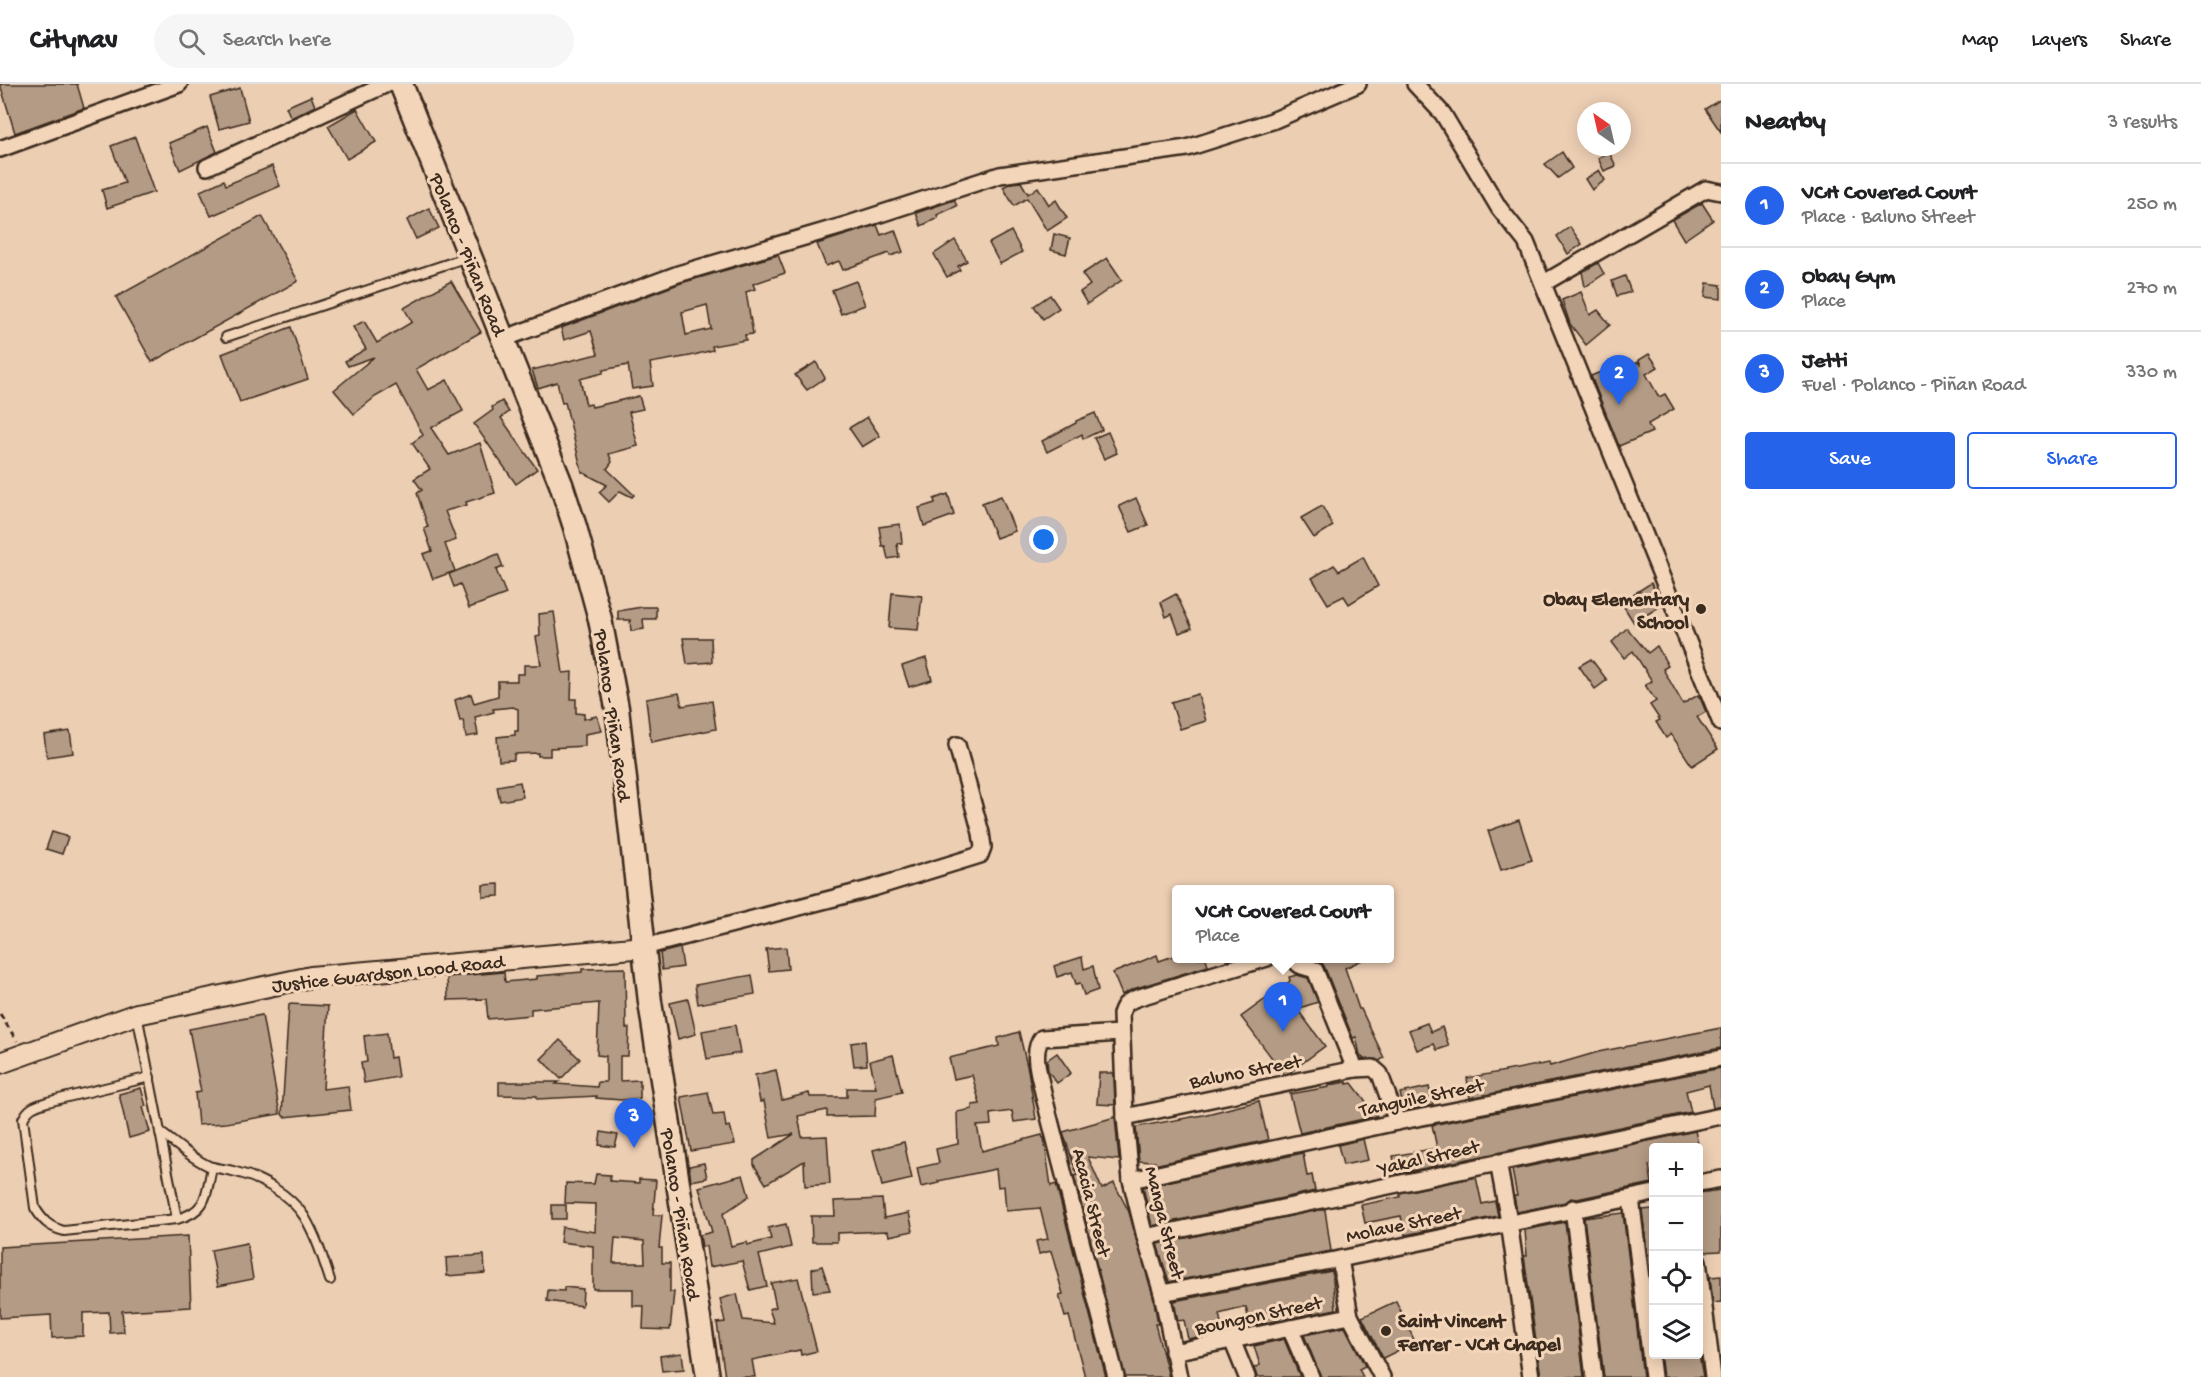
<!DOCTYPE html>
<html lang="en">
<head>
<meta charset="utf-8">
<style>
  body { margin:0; font-family:"Gochi Hand",sans-serif; background:#f6f6f6; color:#202124 }
  .controls { position:absolute; right:18px; bottom:18px; display:grid; overflow:hidden; border-radius:6px; box-shadow:0 3px 15px #0003 }
  .controls button { width:54px; height:54px; display:grid; place-items:center; padding:0; border:0; border-bottom:2px solid #e0e0e0; background:#fff; color:#202124; font:30px sans-serif }
  .compass { position:absolute; left:1577px; top:18px; width:54px; height:54px; border-radius:50%; background:#fff; box-shadow:0 3px 15px #0003; rotate:326deg }
  .you { position:absolute; left:1044px; top:456px; width:21px; height:21px; margin:-15px; border:4px solid #fff; border-radius:50%; background:#1a73e8; box-shadow:0 0 0 9px #1a73e833 }
  .badge { display:grid; place-items:center; width:39px; height:39px; border-radius:50%; background:#2563eb; color:#fff; font-size:20px; font-weight:700 }
  .pin { position:absolute; translate:-50% -50px; filter:drop-shadow(0 2px 3px #0008) }
  .pin::after { content:''; position:absolute; top:32px; width:21px; height:18px; background:inherit; clip-path:polygon(0 0,100% 0,50% 100%) }
  .popup { position:absolute; left:1172px; top:801px; width:222px; height:78px; box-sizing:border-box; display:grid; place-content:center; border-radius:6px; background:#fff; filter:drop-shadow(0 2px 4px #0005); font-size:20px; white-space:nowrap; color:#757577 }
  .popup b { font-size:22px; color:#202124 }
  .popup::after { content:''; position:absolute; left:50%; top:100%; margin-left:-12px; border:12px solid transparent; border-top-color:#fff }
  .list { margin:0; padding:0; list-style:none }
  h2 { display:flex; justify-content:space-between; align-items:center; height:78px; margin:0; padding:0 24px; font-size:26px }
  h2 small { font-size:20px; font-weight:400; color:#757577 }
  .list li { display:grid; grid-template-columns:39px 1fr auto; gap:18px; align-items:center; box-sizing:border-box; height:84px; padding:0 24px; border-top:2px solid #e0e0e0 }
  .list b { display:block; font-size:22px; white-space:nowrap }
  .list p { margin:0; font-size:20px; white-space:nowrap; color:#757577 }
  .list em { font-size:20px; font-style:normal; color:#757577 }
  .actions { display:flex; gap:12px; padding:18px 24px }
  .actions a { flex:1; padding:14px 0; border:2px solid #2563eb; border-radius:6px; text-align:center; font-size:21px; color:#2563eb }
  .actions .main { background:#2563eb; color:#fff }
  .icon { flex:none; width:33px; height:33px; fill:none; stroke:currentColor; stroke-width:2; stroke-linecap:round; stroke-linejoin:round }
  .map { position:relative; flex:none; width:1721px; height:1293px; overflow:hidden }
  header { display:flex; align-items:center; gap:36px; box-sizing:border-box; height:84px; padding:0 30px; background:#fff; border-bottom:2px solid #e0e0e0 }
  header strong { font-size:28px }
  nav { display:flex; gap:33px; margin-inline-start:auto; font-size:21px }
  .search { width:420px; height:54px; background:#f6f6f6; display:flex; align-items:center; gap:15px; box-sizing:border-box; padding:0 21px; border-radius:33px; color:#757577; font-size:22px }
  main { display:flex }
  aside { flex:1; background:#fff }
  .map>svg:first-child { display:block }
  .building { fill:#b49b85; stroke:#3b2a1e; stroke-width:1.5; fill-rule:evenodd }
  .lines { fill:none; stroke-linecap:round; stroke-linejoin:round }
  .service-casing { stroke:#3b2a1e; stroke-width:12 }
  .minor-casing { stroke:#3b2a1e; stroke-width:20 }
  .tertiary-casing { stroke:#3b2a1e; stroke-width:24 }
  .secondary-casing { stroke:#3b2a1e; stroke-width:27 }
  .path { stroke:#3b2a1e; stroke-width:3; stroke-dasharray:6 4.5; stroke-linecap:butt }
  .service { stroke:#f3d5b9; stroke-width:8 }
  .minor { stroke:#f3d5b9; stroke-width:15 }
  .tertiary { stroke:#f3d5b9; stroke-width:20 }
  .secondary { stroke:#f3d5b9; stroke-width:22 }
  .poi-dot { fill:#3b2a1e; stroke:#f3d5b9; stroke-width:2 }
  .labels { text-anchor:middle; stroke-width:6; stroke-linejoin:round; paint-order:stroke }
  .street-label { font-size:20px; fill:#3b2a1e; stroke:#f3d5b9 }
  .poi-label { font-size:20px; font-weight:bold; fill:#3b2a1e; stroke:#f3d5b9; text-anchor:end }
</style>
</head>
<body>
<header>
<strong>Citynav</strong>
<div class="search"><svg class="icon" aria-label="search" viewBox="0 0 24 24"><circle cx="10" cy="10" r="6"/><path d="M15 15l6 6"/></svg>Search here</div>
<nav><a>Map</a><a>Layers</a><a>Share</a></nav>
</header>
<main>
<div class="map">
<svg width="1721" height="1293" viewBox="0 0 1721 1293">
  <rect width="100%" height="100%" fill="#ecceb3"/>
  <filter id="ink" filterUnits="userSpaceOnUse"><feTurbulence type="fractalNoise" baseFrequency=".0167" numOctaves="2"/><feDisplacementMap in="SourceGraphic" scale="12" xChannelSelector="R" yChannelSelector="G"/><feConvolveMatrix kernelMatrix="1 2 1 2 8 2 1 2 1" color-interpolation-filters="sRGB"/></filter>
  <g filter="url(#ink)">
    <g class="building">
      <polygon points="0,0 77,0 84,24 15,49"/>
      <polygon points="240,4 249,37 219,45 210,13"/>
      <polygon points="311,12 315,22 291,34 286,23"/>
      <polygon points="1721,15 1721,48 1705,25"/>
      <polygon points="357,25 376,58 347,75 328,42"/>
      <polygon points="207,43 217,68 180,86 169,59"/>
      <polygon points="135,53 154,108 107,124 102,106 125,99 111,62"/>
      <polygon points="1562,68 1572,84 1558,94 1545,80"/>
      <polygon points="1609,68 1616,82 1604,87 1598,74"/>
      <polygon points="272,82 280,102 211,132 200,107 224,96 226,101"/>
      <polygon points="1599,86 1605,96 1592,106 1585,95"/>
      <polygon points="1021,98 1028,110 1038,103 1049,121 1056,116 1067,134 1047,147 1027,114 1014,122 1003,103 1011,99"/>
      <polygon points="954,116 957,122 937,131 938,134 921,142 916,129"/>
      <polygon points="1702,119 1713,136 1684,156 1672,136"/>
      <polygon points="429,124 439,144 416,155 407,136"/>
      <polygon points="262,132 298,197 152,278 116,213"/>
      <polygon points="877,141 881,151 895,146 903,168 890,172 889,169 843,186 839,177 826,182 817,160"/>
      <polygon points="1570,143 1582,160 1568,170 1557,152"/>
      <polygon points="1011,147 1022,168 1000,180 989,159"/>
      <polygon points="1054,150 1070,154 1066,170 1051,166"/>
      <polygon points="955,156 967,177 958,182 960,186 947,193 934,170"/>
      <path d="M778,171L785,189L753,200L755,205L746,208L753,250L745,251L746,256L712,262L713,266L690,272L650,279L653,302L632,305L628,281L603,286V289L580,295L586,321L591,320L592,323L639,312L643,325L629,328L638,362L609,370L612,378L607,385L634,411L632,413L620,407L609,418L599,408L607,401L582,388L565,318L562,319L557,298L538,304L532,286L598,270L591,247L564,256L561,244L681,199ZM707,221L711,245L686,251L682,228Z"/>
      <polygon points="1107,174 1122,196 1087,220 1080,208 1090,201 1082,190"/>
      <polygon points="1598,179 1604,190 1585,203 1582,188"/>
      <polygon points="1625,192 1631,208 1617,212 1612,197"/>
      <polygon points="451,197 481,248 416,285 428,306 447,296 463,327 431,344 449,371 480,359 495,409 466,418 467,421 445,427 456,456 445,460 455,487 433,495 423,470 432,467 424,444 428,443 417,409 422,406 414,395 430,385 412,359 423,351 396,301 375,313 354,330 334,306 374,273 348,282 345,277 366,265 353,243 364,237 377,259 412,238 404,224"/>
      <polygon points="856,197 865,221 841,230 832,206"/>
      <polygon points="1707,199 1721,201 1721,215 1705,213"/>
      <polygon points="1581,208 1590,231 1598,226 1610,241 1586,261 1570,240 1562,216"/>
      <polygon points="1050,211 1059,224 1043,235 1034,222"/>
      <polygon points="291,243 308,295 240,318 222,270"/>
      <polygon points="1649,270 1658,283 1646,290 1659,313 1665,310 1674,325 1648,340 1652,348 1619,362 1591,292 1623,279 1626,285 1638,278 1641,282 1639,276"/>
      <polygon points="816,278 825,294 807,306 795,291"/>
      <polygon points="502,317 509,328 501,334 537,385 516,400 474,340 493,326 492,323"/>
      <polygon points="1095,329 1102,346 1083,355 1082,350 1047,368 1042,357 1076,339 1076,337"/>
      <polygon points="867,333 880,352 862,363 849,344"/>
      <polygon points="1108,348 1117,369 1104,375 1094,354"/>
      <polygon points="948,410 954,431 924,442 919,424 935,419 934,415"/>
      <polygon points="1001,412 1015,447 996,454 982,419"/>
      <polygon points="1136,414 1148,441 1131,448 1119,422"/>
      <polygon points="1322,422 1333,442 1314,454 1301,434"/>
      <polygon points="900,440 902,459 897,460 899,473 888,475 885,462 882,462 879,443"/>
      <polygon points="498,470 503,483 496,486 506,510 469,524 460,500 454,503 449,490"/>
      <polygon points="1363,473 1378,502 1349,520 1344,512 1328,520 1312,494 1334,481 1339,487"/>
      <polygon points="1651,499 1662,521 1634,539 1621,518"/>
      <polygon points="892,509 922,512 918,546 889,544"/>
      <polygon points="1176,510 1192,544 1179,549 1172,530 1166,533 1161,518"/>
      <polygon points="642,523 656,523 656,535 643,535 644,545 631,547 630,536 618,536 618,527"/>
      <polygon points="554,528 563,589 572,588 571,615 576,615 576,629 584,630 584,635 597,632 602,647 585,650 585,662 550,664 550,672 538,672 538,669 514,670 514,676 499,677 497,653 515,651 515,647 518,647 518,625 513,623 493,625 494,628 475,633 478,651 466,653 463,636 460,637 455,616 471,610 474,619 498,612 498,597 517,597 517,590 524,590 524,581 541,581 536,553 540,552 539,530"/>
      <polygon points="1627,544 1648,569 1657,562 1668,582 1663,585 1683,620 1698,611 1701,616 1706,628 1697,633 1718,665 1692,682 1671,650 1666,654 1656,638 1660,636 1650,621 1656,617 1645,601 1652,597 1633,567 1624,574 1612,558"/>
      <polygon points="683,554 711,554 712,578 687,580"/>
      <polygon points="926,574 932,596 909,603 902,582"/>
      <polygon points="1591,575 1607,596 1595,605 1579,582"/>
      <polygon points="679,609 682,622 712,617 716,645 651,658 646,615"/>
      <polygon points="1198,610 1206,637 1180,645 1171,618"/>
      <polygon points="70,647 73,669 47,673 44,651"/>
      <polygon points="520,698 523,713 500,717 497,702"/>
      <polygon points="1519,736 1532,776 1501,786 1488,747"/>
      <polygon points="52,748 68,753 62,770 46,765"/>
      <polygon points="499,800 499,812 483,813 483,801"/>
      <polygon points="786,863 788,885 769,887 766,865"/>
      <polygon points="680,864 683,883 662,886 660,869"/>
      <polygon points="1157,871 1159,877 1176,871 1176,874 1206,874 1208,882 1133,905 1122,911 1113,889"/>
      <polygon points="1082,873 1084,885 1093,882 1098,906 1084,911 1080,899 1076,900 1072,888 1057,893 1054,882"/>
      <polygon points="1317,874 1366,874 1345,884 1359,925 1361,925 1384,974 1379,977 1364,975 1360,971 1356,953 1353,954 1324,882"/>
      <polygon points="625,884 626,944 629,944 628,972 620,972 620,997 640,996 640,1014 622,1016 596,1014 597,1012 537,1015 537,1012 499,1011 499,998 559,998 556,1000 597,1003 598,998 606,998 606,972 597,971 599,919 531,925 531,931 488,935 486,915 448,916 447,893 504,888 505,898 537,895 537,892 582,888 582,885"/>
      <polygon points="752,891 755,910 698,920 695,901"/>
      <polygon points="1297,891 1308,894 1318,918 1297,925 1325,962 1289,989 1284,990 1241,933 1290,897 1289,893"/>
      <polygon points="688,915 696,950 678,955 670,919"/>
      <polygon points="289,920 328,922 323,1005 348,1002 351,1026 284,1033 282,1030"/>
      <polygon points="262,931 280,1030 226,1039 198,1041 195,1009 201,1008 189,945"/>
      <polygon points="1427,939 1431,948 1442,943 1449,962 1437,966 1434,960 1417,966 1409,946"/>
      <polygon points="735,941 740,969 707,975 702,947"/>
      <polygon points="1721,944 1721,964 1470,1014 1467,994 1549,979 1550,982 1598,968"/>
      <polygon points="1019,948 1028,986 1036,1035 1014,1038 1012,1027 990,1030 991,1041 977,1042 982,1067 1042,1051 1043,1054 1044,1054 1051,1102 1056,1100 1106,1293 1085,1293 1069,1232 1065,1233 1059,1211 1063,1210 1051,1167 1039,1170 1036,1157 1048,1155 1040,1124 1006,1127 1004,1102 998,1103 996,1085 938,1097 939,1099 921,1103 917,1084 939,1079 936,1065 958,1060 957,1028 972,1025 972,1021 980,1020 972,991 954,995 949,974 999,962 998,954"/>
      <polygon points="387,949 390,974 395,973 398,993 364,999 361,979 367,978 364,952"/>
      <polygon points="560,956 580,975 561,995 541,975"/>
      <polygon points="865,957 867,981 854,982 851,959"/>
      <polygon points="1057,969 1071,989 1057,999 1048,987 1047,976"/>
      <polygon points="893,971 902,1008 876,1014 875,1032 827,1033 827,1026 798,1032 802,1053 827,1052 830,1100 805,1102 804,1077 766,1100 754,1081 754,1076 794,1050 771,1054 764,1017 760,1018 755,991 776,986 782,1016 809,1009 810,1013 847,1013 847,1004 876,1004 870,977"/>
      <polygon points="1721,984 1721,1022 1713,1024 1709,1001 1686,1007 1691,1028 1397,1090 1393,1072 1437,1064 1432,1041"/>
      <polygon points="1099,989 1114,989 1115,1021 1097,1020"/>
      <polygon points="1347,998 1347,1000 1352,999 1377,1032 1300,1049 1290,1010 1329,1003 1329,1001"/>
      <polygon points="1429,1003 1433,1021 1404,1027 1400,1009"/>
      <polygon points="141,1004 146,1022 143,1023 150,1048 129,1054 119,1010"/>
      <polygon points="708,1008 713,1031 724,1030 726,1043 730,1042 735,1060 691,1067 681,1013"/>
      <polygon points="1259,1017 1268,1056 1145,1083 1154,1078 1139,1077 1136,1043 1203,1031"/>
      <polygon points="1115,1033 1119,1076 1088,1073 1102,1105 1114,1099 1129,1128 1153,1211 1158,1240 1155,1240 1169,1293 1125,1293 1074,1092 1077,1091 1063,1048"/>
      <polygon points="1695,1047 1699,1064 1653,1064 1653,1080 1649,1081 1652,1099 1577,1115 1571,1114 1566,1118 1517,1128 1514,1112 1517,1112 1512,1086"/>
      <polygon points="601,1048 618,1051 615,1063 599,1061"/>
      <polygon points="1363,1055 1368,1076 1343,1081 1338,1061"/>
      <polygon points="904,1058 912,1095 882,1102 873,1066"/>
      <polygon points="1303,1069 1307,1092 1312,1091 1315,1107 1152,1142 1143,1103"/>
      <polygon points="704,1079 707,1094 691,1097 689,1082"/>
      <path d="M596,1090L610,1091V1097L639,1099V1095L656,1096L653,1131H662L659,1164H662V1179H670V1208H674L670,1246L643,1245L644,1222H633V1205H593V1162L560,1158L562,1143L595,1148L596,1120L565,1119L566,1099L594,1100ZM615,1154L644,1157L645,1179H613Z"/>
      <polygon points="743,1091 749,1112 723,1130 731,1162 747,1158 747,1161 771,1155 768,1144 786,1140 791,1163 759,1171 767,1202 750,1206 742,1177 709,1183 706,1162 702,1163 700,1151 712,1148 699,1103"/>
      <polygon points="1476,1093 1482,1120 1495,1117 1498,1132 1405,1151 1401,1132 1365,1139 1361,1121 1400,1113 1400,1109"/>
      <polygon points="1721,1106 1721,1167 1702,1168 1698,1109"/>
      <polygon points="882,1115 884,1134 909,1129 913,1147 889,1152 888,1147 837,1149 837,1158 812,1158 811,1132 835,1132 834,1117"/>
      <rect x="552" y="1121" width="14" height="14"/>
      <polygon points="1653,1125 1653,1217 1642,1126"/>
      <polygon points="1319,1126 1325,1126 1331,1167 1169,1198 1157,1160"/>
      <polygon points="1623,1129 1643,1293 1604,1293 1584,1134"/>
      <polygon points="1565,1138 1584,1293 1541,1293 1524,1172 1527,1172 1525,1146"/>
      <polygon points="188,1152 191,1223 122,1227 124,1248 110,1249 109,1228 83,1229 83,1252 52,1254 51,1231 0,1234 0,1163"/>
      <polygon points="247,1159 253,1195 218,1202 211,1166"/>
      <polygon points="484,1171 485,1189 447,1192 446,1174"/>
      <polygon points="822,1182 830,1206 813,1208 812,1185"/>
      <polygon points="1332,1187 1336,1225 1250,1242 1246,1223 1219,1230 1223,1248 1188,1255 1184,1236 1178,1237 1174,1217"/>
      <polygon points="1721,1192 1721,1218 1713,1219 1710,1193"/>
      <polygon points="798,1194 817,1267 801,1271 800,1266 752,1276 755,1293 725,1293 717,1239 725,1238 720,1215 737,1210 743,1236 774,1239 769,1225 776,1223 771,1199"/>
      <polygon points="564,1203 583,1205 582,1222 547,1217 548,1206 564,1207"/>
      <polygon points="1396,1217 1415,1258 1383,1274 1362,1233"/>
      <polygon points="1345,1243 1365,1282 1359,1285 1363,1293 1321,1293 1304,1251"/>
      <polygon points="1284,1255 1300,1293 1257,1293 1254,1284 1260,1281 1254,1262"/>
      <polygon points="682,1269 684,1285 662,1287 660,1272"/>
      <polygon points="1660,1270 1699,1270 1703,1293 1663,1293"/>
    </g>
    <g class="lines">
      <g class="service-casing">
        <g id="service">
          <polyline points="226,253 468,173"/>
          <polyline points="137,930 177,1135"/>
          <path d="M150,993L47,1018C35,1022 29,1023 23,1035L35,1124C43,1137 49,1143 64,1147L177,1135C208,1127 206,1110 212,1083"/>
          <path d="M160,1048C176,1060 191,1074 209,1082C218,1085 227,1085 236,1088C261,1094 289,1110 304,1132C316,1152 323,1174 330,1196"/>
        </g>
      </g>
      <g class="minor-casing">
        <g id="minor">
          <polyline points="1415,0 1443,30 1499,124 1526,158 1721,639"/>
          <polyline points="0,65 179,0"/>
          <polyline points="207,83 387,0"/>
          <polyline points="1544,199 1706,105 1721,108"/>
          <polyline points="503,255 678,190 849,140 1000,91 1187,64 1272,37 1358,0"/>
          <polyline points="644,863 873,804 980,771 983,763 981,749 957,661"/>
          <path d="M1295,874C1298,885 1307,882 1315,886L1355,985"/>
          <polyline points="1125,1033 1355,985 1373,984 1380,990 1397,1038"/>
          <polyline points="1498,1078 1509,1138 1531,1293"/>
          <polyline points="1131,1096 1397,1038 1721,974"/>
          <polyline points="1698,1099 1721,1095"/>
          <polyline points="1631,1114 1653,1293"/>
          <polyline points="1573,1124 1594,1293"/>
          <polyline points="1145,1153 1721,1032"/>
          <polyline points="1340,1175 1350,1232 1382,1293"/>
          <polyline points="1698,1177 1713,1293"/>
          <polyline points="1162,1209 1340,1175 1654,1109"/>
          <polyline points="1290,1244 1311,1293"/>
          <polyline points="1232,1256 1247,1293"/>
          <polyline points="1173,1268 1350,1232"/>
          <path d="M1116,1293L1044,1013C1041,996 1030,968 1042,954L1121,949"/>
          <path d="M1179,1293L1162,1209L1145,1153L1131,1096L1125,1033L1121,930C1124,919 1130,916 1140,913L1267,874"/>
        </g>
      </g>
      <g class="tertiary-casing">
        <polyline id="tertiary" points="0,979 137,930 311,893 644,863"/>
      </g>
      <g class="secondary-casing">
        <polyline id="secondary" points="401,0 561,400 575,443 600,535 617,624 650,918 708,1293"/>
      </g>
      <polyline class="path" points="0,930 17,957"/>
      <use href="#service" class="service"/>
      <use href="#minor" class="minor"/>
      <use href="#tertiary" class="tertiary"/>
      <use href="#secondary" class="secondary"/>
    </g>
  </g>
  <g class="poi-dot">
    <circle cx="1701" cy="525" r="6"/>
    <circle cx="1386" cy="1247" r="6"/>
  </g>
  <g class="labels">
    <g class="street-label">
      <text transform="translate(469 170) rotate(68)" y="7">Polanco - Piñan Road</text>
      <text transform="translate(614 631) rotate(82)" y="7">Polanco - Piñan Road</text>
      <text transform="translate(388 888) rotate(-6)" y="7">Justice Guardson Lood Road</text>
      <text transform="translate(1245 986) rotate(-11)" y="7">Baluno Street</text>
      <text transform="translate(1421 1012) rotate(-12)" y="7">Tanguile Street</text>
      <text transform="translate(1428 1072) rotate(-13)" y="7">Yakal Street</text>
      <text transform="translate(1093 1118) rotate(76)" y="7">Acacia Street</text>
      <text transform="translate(682 1130) rotate(81)" y="7">Polanco - Piñan Road</text>
      <text transform="translate(1166 1138) rotate(76)" y="7">Manga Street</text>
      <text transform="translate(1403 1139) rotate(-12)" y="7">Molave Street</text>
      <text transform="translate(1258 1230) rotate(-12)" y="7">Boungon Street</text>
    </g>
    <g class="poi-label">
      <text x="1689" y="521">Obay Elementary<tspan x="1689" dy="23">School</tspan></text>
      <text x="1398" y="1243" text-anchor="start">Saint Vincent<tspan x="1398" dy="23">Ferrer - VCH Chapel</tspan></text>
    </g>
  </g>
</svg>
<div class="controls">
<button>+</button>
<button>−</button>
<button><svg class="icon" aria-label="locate" viewBox="0 0 24 24"><circle cx="12" cy="12" r="6"/><path d="M12 2v4M12 18v4M2 12h4M18 12h4"/></svg></button>
<button><svg class="icon" aria-label="layers" viewBox="0 0 24 24"><path d="M12 4l9 5-9 5-9-5zM3 14l9 5 9-5"/></svg></button>
</div>
<svg class="compass" viewBox="-18 -18 36 36"><path d="M0-13l5 13h-10z" fill="#e53935"/><path d="M0 13l5-13h-10z" fill="#757577"/></svg>
<div class="you"></div>
<div class="pin badge" style="left:1283px;top:948px">1</div>
<div class="popup"><b>VCH Covered Court</b>Place</div>
<div class="pin badge" style="left:1619px;top:321px">2</div>
<div class="pin badge" style="left:634px;top:1064px">3</div>
</div>
<aside>
<h2>Nearby<small>3 results</small></h2>
<ul class="list">
<li><span class="badge">1</span><div><b>VCH Covered Court</b><p>Place · Baluno Street</p></div><em>250 m</em></li>
<li><span class="badge">2</span><div><b>Obay Gym</b><p>Place</p></div><em>270 m</em></li>
<li><span class="badge">3</span><div><b>Jetti</b><p>Fuel · Polanco - Piñan Road</p></div><em>330 m</em></li>
</ul>
<div class="actions"><a class="main">Save</a><a>Share</a></div>
</aside>
</main>
</body>
</html>
